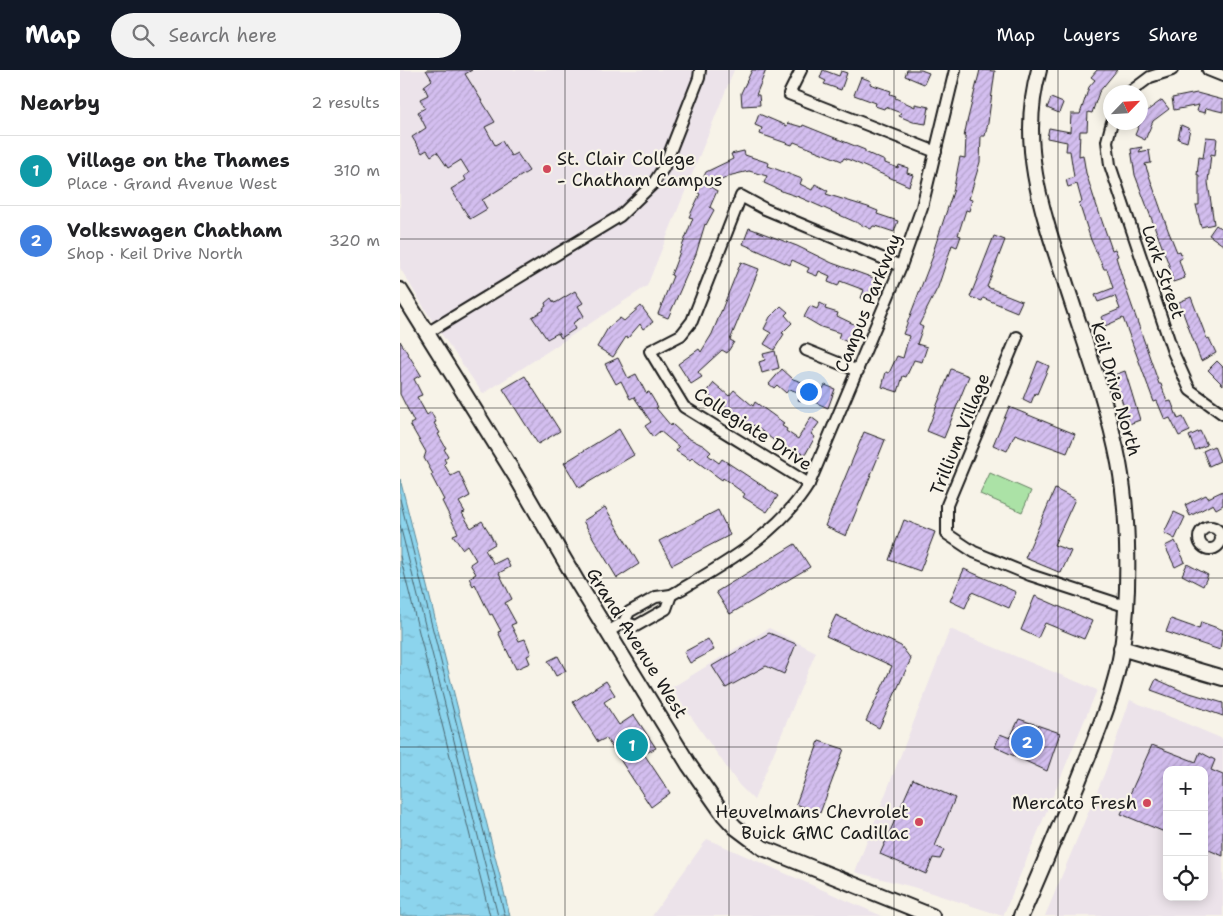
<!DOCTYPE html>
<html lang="en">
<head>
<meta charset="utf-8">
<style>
  body { margin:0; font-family:"Shantell Sans",sans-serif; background:#f2f2f2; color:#202124 }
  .controls { position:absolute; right:15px; bottom:15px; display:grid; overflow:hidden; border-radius:10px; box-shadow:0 2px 12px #0003 }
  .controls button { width:45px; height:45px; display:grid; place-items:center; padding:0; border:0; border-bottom:1px solid #e0e0e0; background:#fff; color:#202124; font:25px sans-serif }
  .compass { position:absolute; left:703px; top:15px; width:45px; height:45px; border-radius:50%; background:#fff; box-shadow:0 2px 12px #0003; rotate:65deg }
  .you { position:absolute; left:408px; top:321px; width:18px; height:18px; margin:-12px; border:4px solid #fff; border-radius:50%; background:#1a73e8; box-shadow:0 0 0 8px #1a73e833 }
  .badge { display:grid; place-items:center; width:32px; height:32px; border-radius:50%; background:#111827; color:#fff; font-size:16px; font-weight:700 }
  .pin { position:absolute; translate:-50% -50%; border:2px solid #fff; box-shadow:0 1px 5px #0006 }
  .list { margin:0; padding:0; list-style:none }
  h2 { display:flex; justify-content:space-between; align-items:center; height:65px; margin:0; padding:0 20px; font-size:21px }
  h2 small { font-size:16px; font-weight:400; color:#757577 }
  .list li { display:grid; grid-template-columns:32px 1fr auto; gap:15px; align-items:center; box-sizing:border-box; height:70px; padding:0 20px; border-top:1px solid #e0e0e0 }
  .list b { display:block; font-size:19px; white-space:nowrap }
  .list p { margin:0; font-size:16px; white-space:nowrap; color:#757577 }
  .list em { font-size:16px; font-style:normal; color:#757577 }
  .icon { flex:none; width:28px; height:28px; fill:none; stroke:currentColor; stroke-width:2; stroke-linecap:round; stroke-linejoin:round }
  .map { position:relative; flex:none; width:823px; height:846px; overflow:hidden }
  header { display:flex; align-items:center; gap:30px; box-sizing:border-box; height:70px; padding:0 25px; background:#111827; color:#fff }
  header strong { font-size:24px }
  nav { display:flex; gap:28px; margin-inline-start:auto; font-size:18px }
  .search { width:350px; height:45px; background:#f2f2f2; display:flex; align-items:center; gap:12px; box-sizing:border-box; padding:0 18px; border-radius:28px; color:#757577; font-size:19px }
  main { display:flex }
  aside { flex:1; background:#fff }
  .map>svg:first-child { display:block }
  .built { fill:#ece3ea; fill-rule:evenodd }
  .pitch { fill:#abe2a6; stroke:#647f61 }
  .water { fill:url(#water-ripples); stroke:#5f8a99 }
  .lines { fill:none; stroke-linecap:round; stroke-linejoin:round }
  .shore { stroke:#496670; stroke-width:1 }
  .building { fill:url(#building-hatch); stroke:#1c1c1c }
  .street-casing { stroke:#1c1c1c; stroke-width:14 }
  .secondary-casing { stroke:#1c1c1c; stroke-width:18 }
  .street { stroke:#f7f3e8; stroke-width:10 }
  .secondary { stroke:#f7f3e8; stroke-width:14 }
  .grid { fill:none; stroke:#1c1c1c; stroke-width:1; stroke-opacity:0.55 }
  .poi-dot { fill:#d1495b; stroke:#f7f3e8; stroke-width:2 }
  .labels { text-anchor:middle; stroke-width:4.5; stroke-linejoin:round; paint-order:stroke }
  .poi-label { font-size:18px; fill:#1c1c1c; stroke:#f7f3e8; text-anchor:end }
  .street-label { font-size:18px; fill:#1c1c1c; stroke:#f7f3e8 }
</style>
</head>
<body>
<header>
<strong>Map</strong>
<div class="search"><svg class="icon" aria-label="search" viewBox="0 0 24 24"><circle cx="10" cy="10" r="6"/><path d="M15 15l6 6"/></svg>Search here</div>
<nav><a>Map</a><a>Layers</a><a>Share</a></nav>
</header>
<main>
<aside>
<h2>Nearby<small>2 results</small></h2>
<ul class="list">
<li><span class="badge" style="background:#0f9aa8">1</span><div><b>Village on the Thames</b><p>Place · Grand Avenue West</p></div><em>310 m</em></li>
<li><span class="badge" style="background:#3f7fe0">2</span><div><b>Volkswagen Chatham</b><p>Shop · Keil Drive North</p></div><em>320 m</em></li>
</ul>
</aside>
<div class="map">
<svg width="823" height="846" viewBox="0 0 823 846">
  <defs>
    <pattern id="water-ripples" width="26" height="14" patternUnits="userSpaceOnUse" patternTransform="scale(1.25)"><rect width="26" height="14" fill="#8cd4ed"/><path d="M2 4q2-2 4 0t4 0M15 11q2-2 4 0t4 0" fill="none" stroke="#78b5cb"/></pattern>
    <pattern id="building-hatch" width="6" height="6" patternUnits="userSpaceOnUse" patternTransform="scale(1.25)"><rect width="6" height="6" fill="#d3beef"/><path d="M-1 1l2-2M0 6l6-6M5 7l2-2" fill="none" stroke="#b5a3cc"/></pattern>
  </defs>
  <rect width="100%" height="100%" fill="#f7f3e8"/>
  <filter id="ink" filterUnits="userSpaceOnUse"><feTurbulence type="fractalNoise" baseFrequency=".02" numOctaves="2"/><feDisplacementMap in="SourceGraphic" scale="10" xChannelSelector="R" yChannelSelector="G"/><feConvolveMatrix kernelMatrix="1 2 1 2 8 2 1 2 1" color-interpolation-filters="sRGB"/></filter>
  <g filter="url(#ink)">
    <g class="built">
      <polygon points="0,0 334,0 247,216 83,324 31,249 0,198"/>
      <polygon points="369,558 416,582 354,730 339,715 271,618"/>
      <polygon points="550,559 697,620 603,846 513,817 455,802"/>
      <path d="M730,630L823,669V846H645L705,702ZM767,700H804V827H767Z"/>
      <polygon points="307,769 482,846 252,846"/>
    </g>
    <polygon class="pitch" points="590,403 631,421 622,442 580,424"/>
    <polygon class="water" points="0,409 110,846 0,846"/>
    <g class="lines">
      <g class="shore">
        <polyline points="0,429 105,846"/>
        <polyline points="0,455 98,846"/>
        <polyline points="0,486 90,846"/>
      </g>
    </g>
    <g class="building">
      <polygon points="26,0 72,0 65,4 95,52 85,57 95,75 102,71 111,86 117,83 129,101 82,130 87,139 70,149 51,119 66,110 64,106 69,103 61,90 48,98 37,82 31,86 27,80 22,83 12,67 26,58 18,42 25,38 20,29 28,25 24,16 32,10"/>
      <polygon points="352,0 366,0 356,25 359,25 360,35 342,36 341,23"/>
      <polygon points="423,0 439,6 441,1 447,3 441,20 424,14 426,11 420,8"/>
      <polygon points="507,0 521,0 529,3 524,14 505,6"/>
      <polygon points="580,0 595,1 588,53 585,66 581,66 580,92 569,129 572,130 569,141 566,140 558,165 561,166 557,177 552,175 538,217 519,255 523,257 517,274 527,277 522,292 514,290 506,307 503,306 498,322 482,317 486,302 489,303 497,286 503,288 509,266 503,264 533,186 532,185 553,122 560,87 565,88 566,67 564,67 567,52"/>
      <polygon points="697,0 717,0 699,22 692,43 688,42 687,61 680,61 679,86 683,85 686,103 694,128 712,180 715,179 718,186 716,187 724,213 759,314 761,314 767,332 771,331 778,349 783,347 790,361 779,366 770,348 765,350 757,331 754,332 723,248 705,256 701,247 720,239 715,226 698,232 695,225 713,218 707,199 704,199 691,170 679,133 682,132 677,114 668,117 666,110 674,107 670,81 666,81 667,72 647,68 649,58 670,62 671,44 680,44 689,17 695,10 691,7"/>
      <polygon points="461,7 471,11 470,14 491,21 490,24 496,26 495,28 515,37 515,34 529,37 526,54 513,52 499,46 501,43 485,37 484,39 475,36 476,33 454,25"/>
      <polygon points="797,23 823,30 823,42 806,38 805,43 797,41 799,35 774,40 772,28"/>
      <polygon points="651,28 663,33 659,43 647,38"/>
      <polygon points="762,30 769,39 753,51 745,70 735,65 744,43"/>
      <polygon points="359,44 387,56 388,53 402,57 403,55 465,80 465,82 485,91 485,93 498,98 499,95 508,98 507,103 513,105 509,116 452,91 444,88 442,91 394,72 392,75 360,64 362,58 355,55"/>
      <polygon points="781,55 790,59 787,72 778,69"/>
      <polygon points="806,67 817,68 815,85 811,84 808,112 814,154 801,157 796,135 799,135 799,105 797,105 799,87 803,88"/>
      <polygon points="742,77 739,82 749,80 751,93 745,94 768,160 777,182 780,181 782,188 779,190 785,208 773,212 769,195 735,105 731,79"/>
      <polygon points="344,81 345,85 369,93 368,96 402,109 400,114 412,120 415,114 428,121 426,124 468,137 478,141 477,144 498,151 494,162 479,157 473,156 471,159 399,127 384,122 364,113 367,106 349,101 332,105 309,116 317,121 310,137 314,140 306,155 305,154 296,184 268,248 258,244 273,206 271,205 293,148 289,147 300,124 297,122 306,102 333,89 331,84"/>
      <polygon points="816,155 823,160 823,175 809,165"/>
      <polygon points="349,158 397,176 432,193 479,210 472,231 461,228 464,220 440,211 438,216 428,212 430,206 419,201 417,206 407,202 409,198 392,190 390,195 343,174"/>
      <polygon points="594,166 605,170 587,217 622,231 617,242 583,228 582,231 570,227"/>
      <polygon points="341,192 359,199 330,270 334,272 327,283 322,280 298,302 302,307 291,314 278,294 299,279 301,282 312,264"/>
      <polygon points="175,221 183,233 178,236 184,246 174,252 173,255 175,259 161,268 158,263 147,269 132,247 144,240 143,238 146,236 145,233 151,228 154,233 157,232"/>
      <polygon points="791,227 807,269 809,268 816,283 801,291 779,232"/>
      <polygon points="420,233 426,236 425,239 438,243 437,246 460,257 456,266 452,263 448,272 438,268 440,263 421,257 404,247 410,236 417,239"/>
      <polygon points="241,236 253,252 243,259 240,254 228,268 226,267 213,287 197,277 208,258 220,248 224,251"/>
      <polygon points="381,236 388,242 385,245 392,253 382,263 384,264 374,280 364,274 371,263 364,259 370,247"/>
      <polygon points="0,271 21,305 14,309 22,325 17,327 27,345 31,342 36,352 34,353 40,363 38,364 46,378 44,379 48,386 44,389 46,392 44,394 51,406 59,402 70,426 59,432 65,442 62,443 71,458 82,451 89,462 95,474 85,480 94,494 106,488 110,497 99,503 112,529 105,533 116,553 111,555 119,571 125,569 131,584 127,586 130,593 116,599 98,562 101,561 92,544 90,545 75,514 73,516 69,508 76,504 70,494 76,490 67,475 62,479 53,465 58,463 42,431 44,430 31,405 33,404 24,388 26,382 10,354 14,352 0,324"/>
      <polygon points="375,281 379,298 362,303 359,292 365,290 363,284"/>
      <polygon points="218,288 228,308 236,304 246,323 249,322 258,337 256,338 271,356 272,354 286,367 304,376 311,382 308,385 319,393 322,389 378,426 367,442 343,427 345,424 323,408 322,410 292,388 290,390 276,381 279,377 260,361 253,367 245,356 251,352 234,327 230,329 221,311 216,314 205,294"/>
      <polygon points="638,291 649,296 637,324 635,323 631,333 623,329"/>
      <polygon points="817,291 823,297 823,315 808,300"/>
      <polygon points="382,299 393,309 423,319 425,315 435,319 428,338 410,330 409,333 398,330 401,323 389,319 386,323 377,315 374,318 369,314"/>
      <polygon points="551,299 569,306 544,368 527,361"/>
      <polygon points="725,301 740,350 729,354 714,305"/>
      <polygon points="125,306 160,361 138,374 103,319"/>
      <polygon points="314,313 329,326 334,320 353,336 355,332 384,353 382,356 387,359 386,361 398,369 411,347 419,353 411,364 415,367 405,385 401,382 399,385 372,369 354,355 353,356 336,345 322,333 320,335 306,323"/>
      <polygon points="609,337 675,364 667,383 615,364 607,381 593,375"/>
      <polygon points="219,359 234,385 179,418 164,393"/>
      <polygon points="800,361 807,375 795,380 789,366"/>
      <polygon points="464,362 485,370 446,466 425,456"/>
      <polygon points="814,376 820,391 809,396 803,381"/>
      <polygon points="655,419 675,429 654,475 671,481 661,503 625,488"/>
      <polygon points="823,421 823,435 816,439 813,434 790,446 785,435 806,425 808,428"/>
      <polygon points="205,437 239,494 217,508 183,451"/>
      <polygon points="318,440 330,465 272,495 259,471"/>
      <polygon points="774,442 785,447 775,469 764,463"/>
      <polygon points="504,450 535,462 520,501 489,490"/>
      <polygon points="775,471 785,492 775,497 765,476"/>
      <polygon points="395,474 410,497 330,544 316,522"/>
      <polygon points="787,494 808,505 803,516 782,505"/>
      <polygon points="564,499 616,522 609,538 572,522 565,538 550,531"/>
      <polygon points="635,526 692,551 684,569 645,553 638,568 621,560"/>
      <polygon points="436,545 501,576 511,589 479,658 466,651 492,596 426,566"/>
      <polygon points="771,549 799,559 801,552 823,560 820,580 766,562"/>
      <polygon points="369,563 396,574 384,604 366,596 326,618 312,596"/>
      <polygon points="308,569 314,580 290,593 284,582"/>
      <polygon points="158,586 166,601 156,606 148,591"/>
      <polygon points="756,609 780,620 823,633 823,646 751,620"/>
      <polygon points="206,611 215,625 204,632 219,655 234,645 256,678 244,684 270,723 251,737 206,668 198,672 173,632"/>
      <polygon points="619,649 660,663 647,701 595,677 600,664 610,668"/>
      <polygon points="419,671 444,679 420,743 396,734"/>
      <polygon points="752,675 796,692 800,682 815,690 811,700 823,705 823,786 804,778 804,700 767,700 767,763 721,744"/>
      <polygon points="513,709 555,728 535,776 544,780 540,789 533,788 526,804 480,784"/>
    </g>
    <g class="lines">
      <g class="street-casing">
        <g id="street">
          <polyline points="401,0 389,24 536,82"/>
          <polyline points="808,0 823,6"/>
          <polyline points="730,22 750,7 772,0"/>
          <polyline points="712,52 707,71 710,95 773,282 790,320 823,344"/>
          <polyline points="27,263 220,146 253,114 264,97 299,8 300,0"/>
          <polyline points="617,267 547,435 547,464 574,482 630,505 725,536"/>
          <polyline points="406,280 458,301"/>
          <polyline points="409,414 284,337 250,281 281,265 292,251 341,126 365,139 501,196"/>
          <circle cx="810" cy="468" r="11"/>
          <polyline points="224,552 236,556 266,539 271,525"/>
          <path d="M208,562L224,552L229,542L256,527L271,525L280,520C328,492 380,462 409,414L501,196L522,137L555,0"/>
        </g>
      </g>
      <g class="secondary-casing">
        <g id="secondary">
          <polyline points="0,220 115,405 179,515 289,695 324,745 335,757 363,778 532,846"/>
          <polyline points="721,578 823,608"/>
          <path d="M621,846C641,802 659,757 678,712C695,669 715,623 722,578C730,523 729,447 719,393C707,331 684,271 665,211C642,142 618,73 639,0"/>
        </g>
      </g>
      <use href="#street" class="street"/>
      <use href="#secondary" class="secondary"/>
    </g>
  </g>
  <path class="grid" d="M165,0V846M329,0V846M494,0V846M658,0V846M0,169H823M0,338H823M0,508H823M0,677H823"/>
  <g class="poi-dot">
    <circle cx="147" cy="99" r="5"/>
    <circle cx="747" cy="733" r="5"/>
    <circle cx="519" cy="752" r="5"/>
  </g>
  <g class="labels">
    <g class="poi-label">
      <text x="157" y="95" text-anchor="start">St. Clair College<tspan x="157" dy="21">- Chatham Campus</tspan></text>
      <text x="737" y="739">Mercato Fresh</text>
      <text x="509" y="748">Heuvelmans Chevrolet<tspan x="509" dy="21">Buick GMC Cadillac</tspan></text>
    </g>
    <g class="street-label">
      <text transform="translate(763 202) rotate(71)" y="6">Lark Street</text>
      <text transform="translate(468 233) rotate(-68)" y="6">Campus Parkway</text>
      <text transform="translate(716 319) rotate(74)" y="6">Keil Drive North</text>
      <text transform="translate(353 359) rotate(33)" y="6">Collegiate Drive</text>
      <text transform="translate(560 364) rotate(-68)" y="6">Trillium Village</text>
      <text transform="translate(237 573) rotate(58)" y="6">Grand Avenue West</text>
    </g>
  </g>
</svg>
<div class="controls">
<button>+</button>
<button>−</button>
<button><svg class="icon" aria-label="locate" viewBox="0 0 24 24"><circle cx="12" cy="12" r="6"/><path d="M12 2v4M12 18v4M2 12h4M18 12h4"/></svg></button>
</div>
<svg class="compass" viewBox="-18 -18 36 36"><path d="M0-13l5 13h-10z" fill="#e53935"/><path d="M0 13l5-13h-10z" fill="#757577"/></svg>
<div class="you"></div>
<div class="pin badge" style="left:232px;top:675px;background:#0f9aa8">1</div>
<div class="pin badge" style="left:627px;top:672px;background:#3f7fe0">2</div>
</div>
</main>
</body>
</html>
